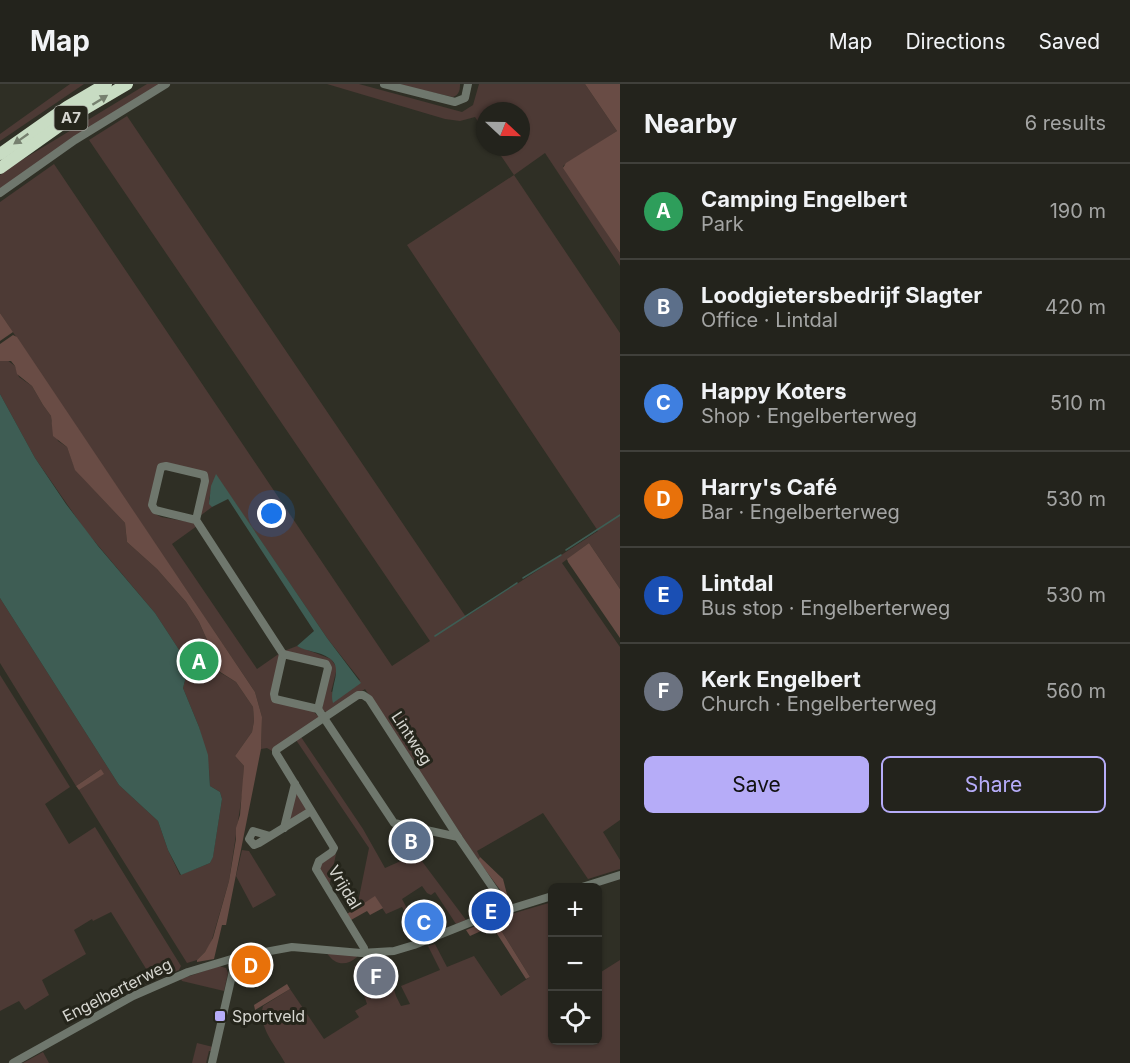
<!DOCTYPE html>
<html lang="en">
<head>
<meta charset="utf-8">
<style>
  body { margin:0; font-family:Inter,sans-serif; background:#2f2f29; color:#f1f3f6 }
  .controls { position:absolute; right:18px; bottom:18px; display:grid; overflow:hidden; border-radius:9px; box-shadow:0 2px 4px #0004 }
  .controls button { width:54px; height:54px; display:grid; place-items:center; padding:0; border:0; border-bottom:2px solid #40403b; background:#23231c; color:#f1f3f6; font:30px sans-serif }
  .compass { position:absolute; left:476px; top:18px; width:54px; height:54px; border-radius:50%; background:#23231c; box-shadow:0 2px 4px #0004; rotate:112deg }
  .you { position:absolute; left:272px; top:430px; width:21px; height:21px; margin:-15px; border:4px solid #fff; border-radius:50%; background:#1a73e8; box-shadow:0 0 0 9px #1a73e833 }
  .badge { display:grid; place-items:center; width:39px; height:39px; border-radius:50%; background:#b6acf8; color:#fff; font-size:20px; font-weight:700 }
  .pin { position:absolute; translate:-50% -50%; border:3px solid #fff; box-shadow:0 2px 6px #0006 }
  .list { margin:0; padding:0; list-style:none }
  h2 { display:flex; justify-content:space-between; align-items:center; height:78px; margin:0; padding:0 24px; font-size:26px }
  h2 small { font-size:20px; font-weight:400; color:#a3a4a3 }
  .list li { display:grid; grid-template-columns:39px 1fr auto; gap:18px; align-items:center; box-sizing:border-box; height:96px; padding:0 24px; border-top:2px solid #40403b }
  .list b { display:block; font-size:22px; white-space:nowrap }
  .list p { margin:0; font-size:20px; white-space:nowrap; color:#a3a4a3 }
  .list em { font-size:20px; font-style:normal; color:#a3a4a3 }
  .actions { display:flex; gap:12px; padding:18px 24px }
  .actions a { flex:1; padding:14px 0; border:2px solid #b6acf8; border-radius:9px; text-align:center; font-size:21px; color:#b6acf8 }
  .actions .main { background:#b6acf8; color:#111 }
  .icon { flex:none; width:33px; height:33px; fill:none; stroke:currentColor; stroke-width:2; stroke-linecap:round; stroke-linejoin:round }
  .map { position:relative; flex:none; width:620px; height:979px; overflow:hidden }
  header { display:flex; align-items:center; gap:36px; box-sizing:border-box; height:84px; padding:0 30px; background:#23231c; border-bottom:2px solid #40403b }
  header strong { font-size:28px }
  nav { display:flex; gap:33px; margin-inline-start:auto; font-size:21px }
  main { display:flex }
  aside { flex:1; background:#23231c }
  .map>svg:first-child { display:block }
  .green { fill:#4d3a35 }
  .forest { fill:#694c45 }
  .water { fill:#3e5d54 }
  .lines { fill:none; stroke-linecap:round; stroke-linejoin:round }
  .stream { stroke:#3e5d54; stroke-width:1.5 }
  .minor { stroke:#6f776d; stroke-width:8 }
  .highway { stroke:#c8dcc3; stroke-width:12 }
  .oneway { fill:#76806f }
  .poi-dot { fill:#b6acf8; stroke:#25251b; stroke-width:2 }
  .labels { text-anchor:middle; stroke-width:6; stroke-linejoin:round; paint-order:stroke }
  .shield { fill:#25251b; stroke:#a1a19a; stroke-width:1.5 }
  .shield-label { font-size:15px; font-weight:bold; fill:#d6d6d0 }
  .street-label { font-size:16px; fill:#d6d6d0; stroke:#25251b }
  .poi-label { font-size:16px; fill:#d6d6d0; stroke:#25251b; text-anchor:start }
</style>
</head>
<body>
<header>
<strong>Map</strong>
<nav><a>Map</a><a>Directions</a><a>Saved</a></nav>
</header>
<main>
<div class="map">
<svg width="620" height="979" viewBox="0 0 620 979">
  <rect width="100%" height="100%" fill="#2f2f25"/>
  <g class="green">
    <polygon points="70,0 84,0 0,57 0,50"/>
    <polygon points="147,0 161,0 0,106 0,91 12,82"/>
    <polygon points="327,0 359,0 462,28 473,21 479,0 585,0 617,47 563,82 620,169 620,182 545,69 514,91 620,249 620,505 589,459 562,479 620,563 620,736 603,748 620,776 620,785 588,795 543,729 477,767 480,773 478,776 365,605 328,629 322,626 329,584 284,567 297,562 331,575 337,584 331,608 360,596 327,554 216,391 209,415 212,423 200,432 207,395 160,379 152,428 161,433 195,439 197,442 172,460 257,585 280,569 271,612 313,627 318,632 319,636 272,667 267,664 261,665 262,633 255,608 0,229 0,118 54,80 392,582 430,557 89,56 127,32 466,533 598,447 407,161 514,91 495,63 521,63 521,27 485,27 485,48 475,33 460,37 445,35"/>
    <path d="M395,0H460C460,6 459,11 453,13Z"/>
    <polygon points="7,276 15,282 19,293 32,302 43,321 51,332 51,336 58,357 67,363 74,382 82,393 125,439 127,458 157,485 186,518 199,538 213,569 214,573 209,582 236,598 253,623 254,637 252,648 235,672 244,682 243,704 229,797 211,859 205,868 197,876 187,879 79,706 103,690 101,685 76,702 0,579 0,514 119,701 158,737 168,766 180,791 210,779 213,772 222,715 220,708 210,702 209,686 199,643 183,604 189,581 155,529 85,446 35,374 0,310 0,277"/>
    <polygon points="0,591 70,703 45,720 69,760 95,743 181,882 179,886 153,896 111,828 93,837 92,835 74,846 86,870 42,896 49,911 25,926 19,917 0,927"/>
    <polygon points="301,653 363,745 385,784 412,772 421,776 466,836 456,840 435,808 431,811 427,809 422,802 402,815 423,855 421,856 402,823 386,830 375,813 357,823 369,764 296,656"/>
    <polygon points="296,707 308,726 288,737"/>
    <polygon points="242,766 249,767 276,811 253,824 236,792"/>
    <polygon points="336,770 329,803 320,787 320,780"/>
    <path d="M552,818V956H598V882L601,888L620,876V979H285C276,962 257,942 263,922L290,905L324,955L359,933L355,927L367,920L354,882L374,875H385L396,912L401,922L410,920L401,902L440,886L428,862L435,860L447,883L474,872L501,912L530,893L494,835Z"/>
    <path d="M327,869L357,872V873C347,882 335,882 327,869Z"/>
    <polygon points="219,882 226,884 228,889 224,907 182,897 181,895"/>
    <polygon points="197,959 213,963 212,967 209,967 206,979 192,979"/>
    <polygon points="43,968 49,979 23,979"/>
  </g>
  <g class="forest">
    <polygon points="585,0 620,0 620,169 563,84 566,79 617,47"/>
    <polygon points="0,229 13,248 0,257"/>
    <polygon points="13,251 17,253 255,608 262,633 261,665 226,841 222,841 214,875 197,878 197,876 205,868 213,854 229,797 236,755 236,744 240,731 244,682 235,672 252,648 254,637 253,623 236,598 209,581 214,574 213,569 199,538 186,518 157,485 127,458 125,439 75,386 67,363 53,352 51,332 43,321 32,302 17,290 15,282 11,277 0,277 0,260"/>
    <polygon points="589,459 620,505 620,554 568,478 567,475"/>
    <polygon points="101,685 104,690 79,706 76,702"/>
    <polygon points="480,773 503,795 509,818 478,776"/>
    <polygon points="375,812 383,824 370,831 367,827 351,836 347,830"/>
    <polygon points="494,835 530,893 526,895 492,842 470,852 466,846"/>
    <polygon points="287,900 290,905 255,926 254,921"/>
  </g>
  <g class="water">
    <polygon points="0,310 35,374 66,420 98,462 155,529 189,581 183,604 199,643 208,671 210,702 220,708 222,715 213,773 210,779 181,791 168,766 158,737 119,701 0,514"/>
    <path d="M216,390L327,554L361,599L333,619C328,604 345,584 329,574C319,567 307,568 297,562L314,547L228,415L212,423L209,420L211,402Z"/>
  </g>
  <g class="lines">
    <g class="stream">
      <polyline points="566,466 620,431"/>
      <polyline points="523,494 561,471"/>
      <polyline points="435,552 517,499"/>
    </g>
    <g class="minor">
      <polyline points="384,0 455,18 465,14 468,0"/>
      <polyline points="0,109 75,56 166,0"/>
      <polyline points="196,436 205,397 204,391 166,382 161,383 152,421 155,426 196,436 283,570 274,610 275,615 318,625 394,739 458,753 508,826"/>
      <polyline points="283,570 326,580 328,584 318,625"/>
      <polyline points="284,744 295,700"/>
      <polyline points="270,752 253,747 249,755 254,761 259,759 311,727"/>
      <polyline points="579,804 620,791"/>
      <polyline points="365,869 364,864 316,785 319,777 332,768 334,764 276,669 276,666 358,611 363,611 369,615 458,753"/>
      <polyline points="13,979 133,912 188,888 238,873 292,863 361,869 394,867 414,861 484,833 552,812"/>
      <polyline points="212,979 233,887 238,873"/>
    </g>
    <g class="highway">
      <polyline points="0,70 67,23 106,0"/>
      <polyline points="0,84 76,30 127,0"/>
    </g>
  </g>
  <defs><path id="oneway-solid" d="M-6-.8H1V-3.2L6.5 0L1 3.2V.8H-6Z" transform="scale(1.5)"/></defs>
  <g class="oneway">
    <use href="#oneway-solid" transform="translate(100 16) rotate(-32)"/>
    <use href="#oneway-solid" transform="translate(21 55) rotate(145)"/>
  </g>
  <rect class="poi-dot" x="214" y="926" width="12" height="12" rx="3"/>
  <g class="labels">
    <rect class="shield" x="54.5" y="22" width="33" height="24" rx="4.5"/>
    <g class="shield-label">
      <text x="71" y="39">A7</text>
    </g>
    <g class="street-label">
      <text transform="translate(412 654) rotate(57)" y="6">Lintweg</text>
      <text transform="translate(345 803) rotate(59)" y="6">Vrijdal</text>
      <text transform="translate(117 906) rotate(-27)" y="6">Engelberterweg</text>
    </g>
    <g class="poi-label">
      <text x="232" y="938">Sportveld</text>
    </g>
  </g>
</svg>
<div class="controls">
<button>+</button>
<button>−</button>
<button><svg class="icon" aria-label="locate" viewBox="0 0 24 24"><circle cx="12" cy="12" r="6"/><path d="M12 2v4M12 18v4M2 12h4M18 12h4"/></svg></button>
</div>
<svg class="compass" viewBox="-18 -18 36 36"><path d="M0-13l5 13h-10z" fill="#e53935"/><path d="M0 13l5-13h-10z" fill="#a3a4a3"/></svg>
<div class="you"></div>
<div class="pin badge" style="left:199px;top:577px;background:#2e9e5b">A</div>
<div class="pin badge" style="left:411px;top:757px;background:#5c6f8a">B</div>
<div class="pin badge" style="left:424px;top:838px;background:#3f7fe0">C</div>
<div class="pin badge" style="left:251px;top:881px;background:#e8710a">D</div>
<div class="pin badge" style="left:491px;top:827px;background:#1a4fb4">E</div>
<div class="pin badge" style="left:376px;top:892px;background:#6b7280">F</div>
</div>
<aside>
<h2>Nearby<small>6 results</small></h2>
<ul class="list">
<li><span class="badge" style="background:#2e9e5b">A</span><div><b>Camping Engelbert</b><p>Park</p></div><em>190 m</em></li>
<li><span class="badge" style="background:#5c6f8a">B</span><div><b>Loodgietersbedrijf Slagter</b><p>Office · Lintdal</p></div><em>420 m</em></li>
<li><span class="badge" style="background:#3f7fe0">C</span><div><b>Happy Koters</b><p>Shop · Engelberterweg</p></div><em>510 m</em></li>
<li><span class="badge" style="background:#e8710a">D</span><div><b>Harry's Café</b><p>Bar · Engelberterweg</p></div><em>530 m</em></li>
<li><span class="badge" style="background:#1a4fb4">E</span><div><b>Lintdal</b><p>Bus stop · Engelberterweg</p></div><em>530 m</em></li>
<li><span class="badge" style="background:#6b7280">F</span><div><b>Kerk Engelbert</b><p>Church · Engelberterweg</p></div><em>560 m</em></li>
</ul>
<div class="actions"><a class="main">Save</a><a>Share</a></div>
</aside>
</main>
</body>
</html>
